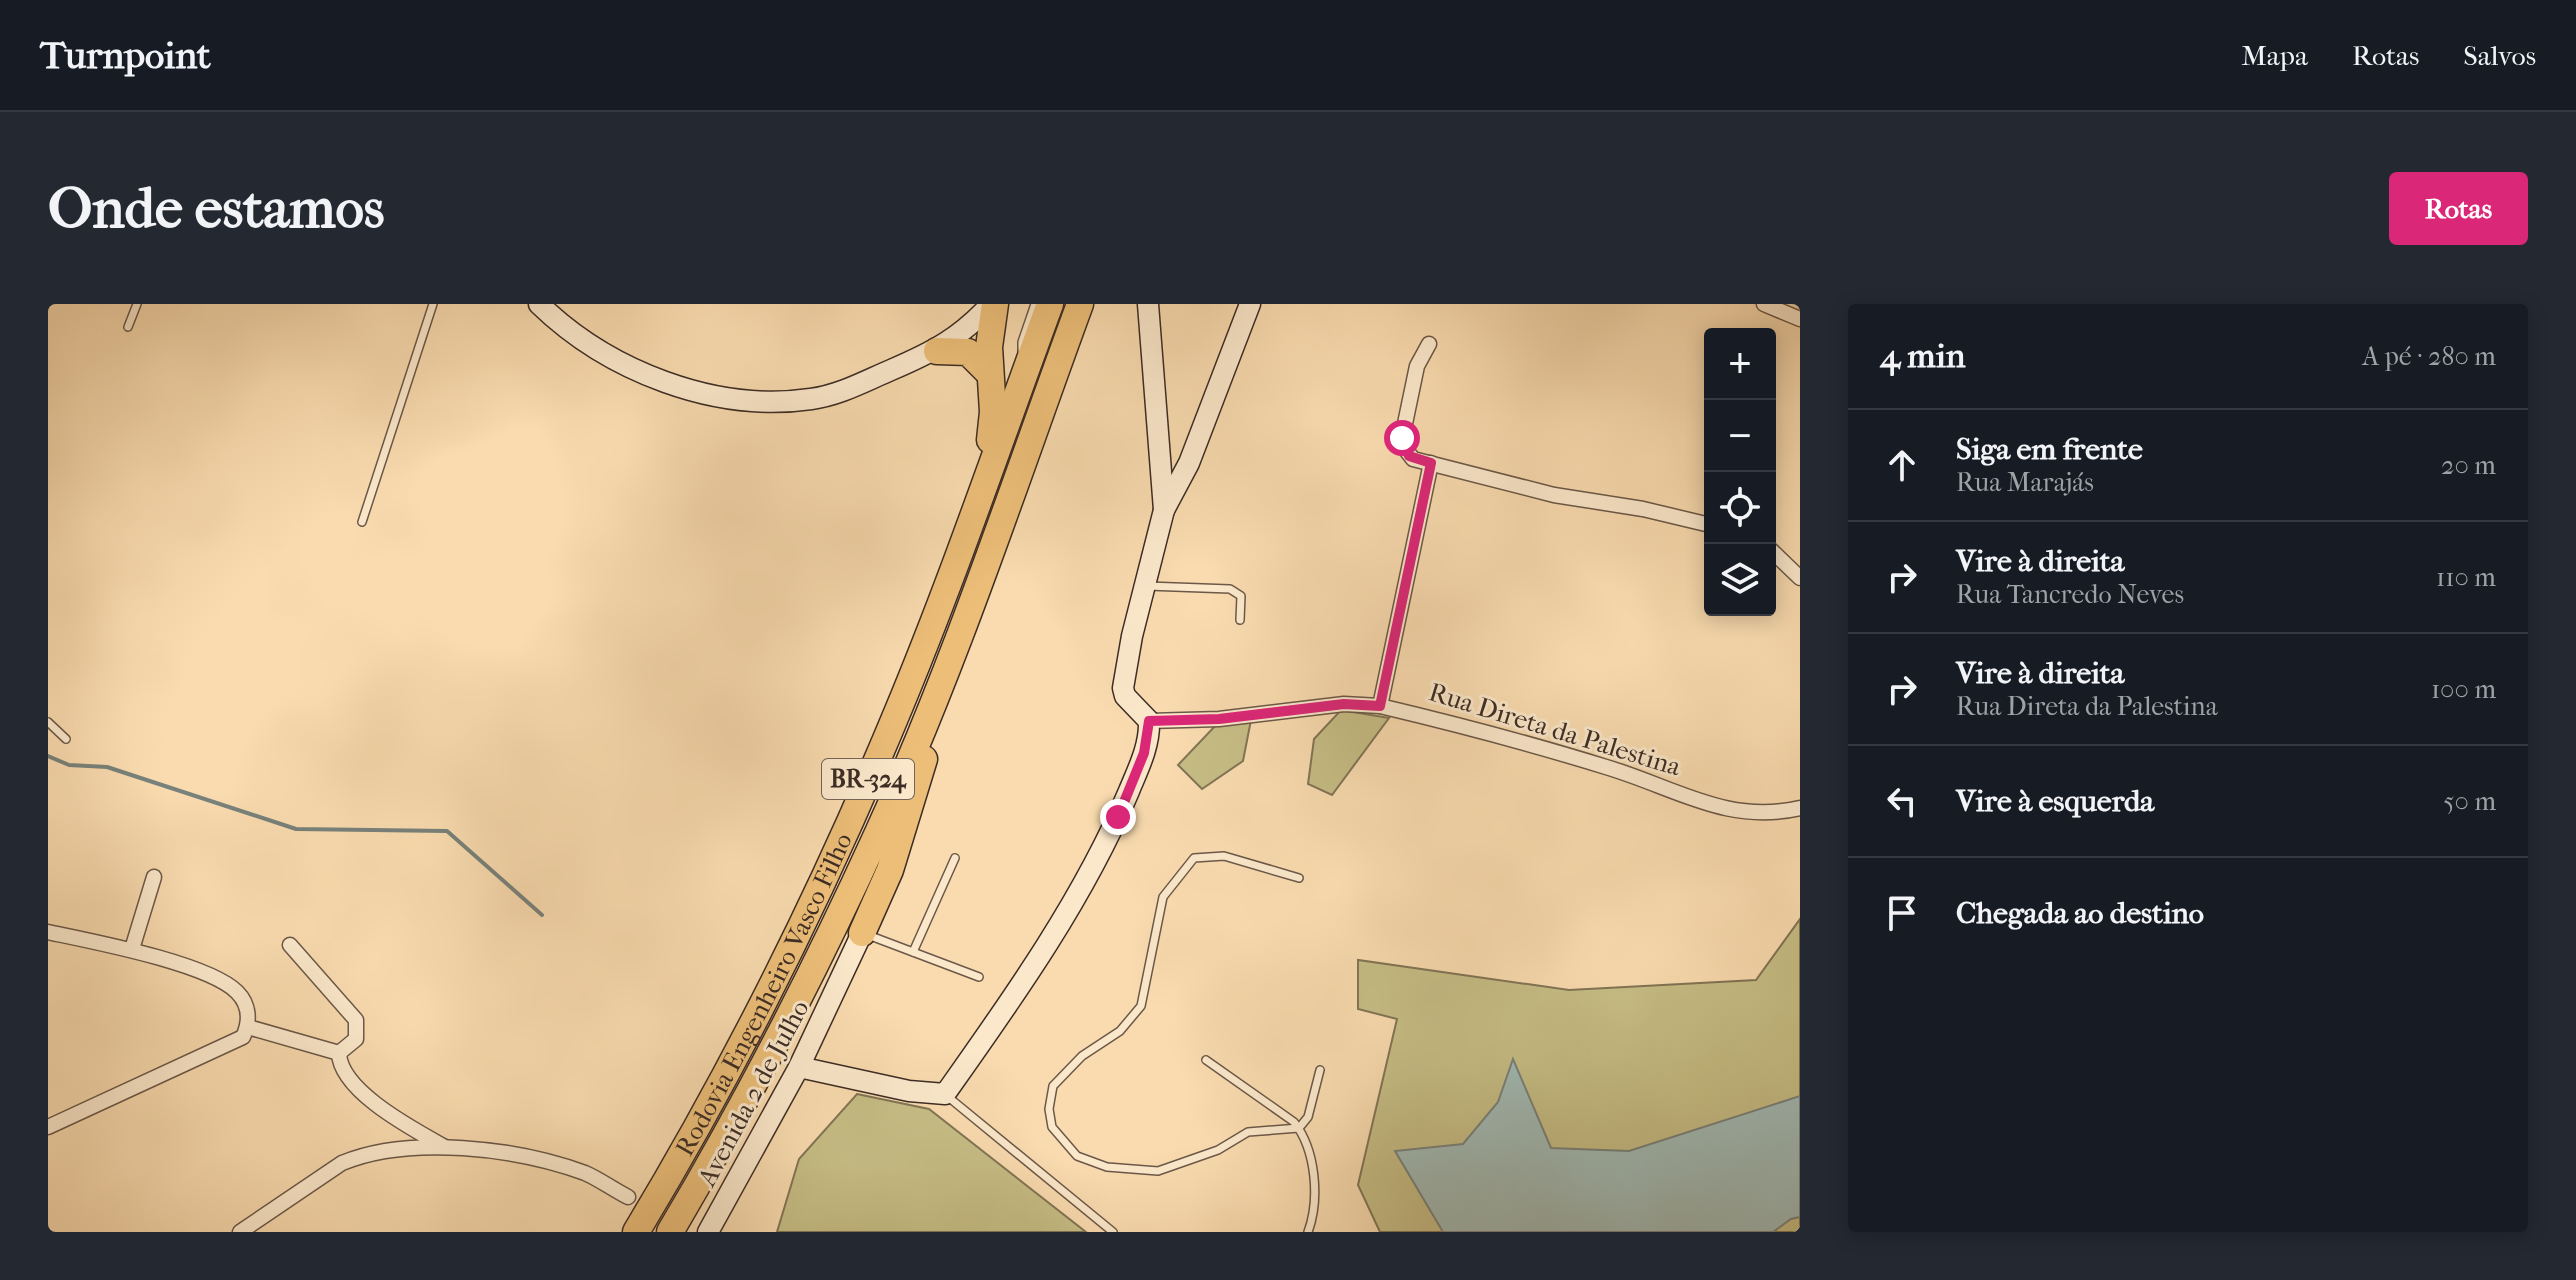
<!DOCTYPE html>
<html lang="pt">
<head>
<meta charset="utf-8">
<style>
  body { margin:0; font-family:"IM FELL French Canon",serif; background:#242831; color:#f1f3f6 }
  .controls { position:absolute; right:24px; top:24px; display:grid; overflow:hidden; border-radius:8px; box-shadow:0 4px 20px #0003 }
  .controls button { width:72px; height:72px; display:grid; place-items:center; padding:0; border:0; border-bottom:2px solid #363941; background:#171b24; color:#f1f3f6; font:40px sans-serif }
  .stop { position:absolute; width:24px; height:24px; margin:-18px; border:6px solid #db2777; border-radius:50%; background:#fff }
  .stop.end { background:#db2777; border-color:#fff; box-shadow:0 2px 8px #0008 }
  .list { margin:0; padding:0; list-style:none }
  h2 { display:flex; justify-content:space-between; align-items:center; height:104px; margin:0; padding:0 32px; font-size:34px }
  h2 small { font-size:26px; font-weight:400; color:#9ea1a6 }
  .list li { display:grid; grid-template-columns:52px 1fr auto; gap:24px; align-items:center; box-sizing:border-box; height:112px; padding:0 32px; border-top:2px solid #363941 }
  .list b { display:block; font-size:30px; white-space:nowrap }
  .list p { margin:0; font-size:26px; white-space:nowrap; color:#9ea1a6 }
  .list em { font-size:26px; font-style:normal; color:#9ea1a6 }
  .icon { flex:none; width:44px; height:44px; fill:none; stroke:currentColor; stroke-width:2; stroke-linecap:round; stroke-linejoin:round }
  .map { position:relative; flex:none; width:1752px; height:928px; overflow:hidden; border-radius:8px }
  header { display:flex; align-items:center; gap:48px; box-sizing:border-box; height:112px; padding:0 40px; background:#171b24; border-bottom:2px solid #363941 }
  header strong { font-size:38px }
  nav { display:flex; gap:44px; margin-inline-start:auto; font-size:28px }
  .intro { display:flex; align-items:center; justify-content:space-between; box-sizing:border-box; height:192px; padding:0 48px }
  h1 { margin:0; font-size:56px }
  .button { padding:20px 36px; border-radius:8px; background:#db2777; color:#fff; font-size:28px; font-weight:700 }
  main { display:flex; gap:48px; padding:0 48px }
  aside { flex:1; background:#171b24; border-radius:8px; box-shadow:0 4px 20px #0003 }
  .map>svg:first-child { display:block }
  .green { fill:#c6bd85; stroke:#817455; stroke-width:2 }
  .water { fill:#a0b9b4; stroke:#78817b; stroke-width:2 }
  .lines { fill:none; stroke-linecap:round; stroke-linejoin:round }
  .stream { stroke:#78817b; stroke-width:4 }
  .lane-casing { stroke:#6b5848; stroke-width:10 }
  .street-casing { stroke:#6b5848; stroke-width:17 }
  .secondary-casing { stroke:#3c2c25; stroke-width:23 }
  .highway-casing { stroke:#3c2c25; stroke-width:29 }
  .lane { stroke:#fbe8cb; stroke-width:7 }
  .street { stroke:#fbe8cb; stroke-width:14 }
  .secondary { stroke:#fbe8cb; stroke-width:20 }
  .highway { stroke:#ecbe78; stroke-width:26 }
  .route { stroke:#db2777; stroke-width:10 }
  .labels { text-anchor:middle; stroke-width:6; stroke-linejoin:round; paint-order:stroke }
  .shield { fill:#fbe8cb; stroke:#756457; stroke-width:2 }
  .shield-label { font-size:24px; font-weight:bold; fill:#3c2c25 }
  .street-label { font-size:26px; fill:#3c2c25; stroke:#fbe8cb }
</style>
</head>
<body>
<header>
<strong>Turnpoint</strong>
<nav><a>Mapa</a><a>Rotas</a><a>Salvos</a></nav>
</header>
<div class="intro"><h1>Onde estamos</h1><a class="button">Rotas</a></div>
<main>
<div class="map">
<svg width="1752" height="928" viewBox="0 0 1752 928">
  <rect width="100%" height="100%" fill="#f9dbaf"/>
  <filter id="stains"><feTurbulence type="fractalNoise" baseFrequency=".0025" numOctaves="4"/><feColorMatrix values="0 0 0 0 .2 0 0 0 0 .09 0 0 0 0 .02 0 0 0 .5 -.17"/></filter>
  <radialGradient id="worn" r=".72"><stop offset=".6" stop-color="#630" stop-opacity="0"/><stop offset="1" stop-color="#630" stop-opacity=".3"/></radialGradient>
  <g class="green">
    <polygon points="1293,406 1341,414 1284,491 1260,480 1266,435"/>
    <polygon points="1203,416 1195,457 1154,485 1130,461 1169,420"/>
    <polygon points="1752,615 1752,928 1332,928 1310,881 1349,715 1310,705 1310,656 1521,686 1708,676"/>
    <polygon points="809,790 881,805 1038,928 729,928 751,855"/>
  </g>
  <polygon class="water" points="1465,755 1503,844 1581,847 1752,792 1752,913 1743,915 1725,928 1395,928 1347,847 1415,840 1450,798"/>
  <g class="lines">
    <polyline class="stream" points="0,452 21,461 59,463 248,525 399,527 494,611"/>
    <g class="lane-casing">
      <g id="lane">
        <polyline points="80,23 89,0"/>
        <polyline points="974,47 974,38 987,0"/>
        <polyline points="314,218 385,0"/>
        <polyline points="1099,282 1182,285 1193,292 1192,316"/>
        <polyline points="0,418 18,435"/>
        <polyline points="1251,574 1176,552 1146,554 1115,593 1093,702 1072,727 1034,752 1005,782 1001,805 1004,823 1029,852 1059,863 1110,867 1170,846 1200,828 1251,824 1260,813 1272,766"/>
        <polyline points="820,631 931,673"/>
        <polyline points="865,648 907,554"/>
        <path d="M1158,756L1246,818C1268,846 1272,895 1260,928"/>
        <polyline points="899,792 1065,928"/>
      </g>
    </g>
    <g class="street-casing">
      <g id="street">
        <polyline points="1716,0 1752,15"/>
        <polyline points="1381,40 1369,62 1354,134 1355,142 1365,155 1506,191 1595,205 1662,221"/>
        <polyline points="1722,245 1752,274"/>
        <polyline points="1332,402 1383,159"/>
        <path d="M1101,417L1171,415L1296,400L1332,402C1408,420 1484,440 1558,463C1626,483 1679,521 1752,504"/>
        <path d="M0,628C42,637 160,659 189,688C202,701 202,718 195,733L0,823"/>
        <polyline points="242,641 308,716 308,735 291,749"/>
        <polyline points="84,645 106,573"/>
        <polyline points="200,723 291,749"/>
        <path d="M291,749C292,787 365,825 395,842"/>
        <path d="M192,928L294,859C361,831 469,844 537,869C551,875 566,886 580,893"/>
      </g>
    </g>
    <g class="secondary-casing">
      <g id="secondary">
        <path d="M491,0C560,67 667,109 763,95C792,91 817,77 843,66C885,48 912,34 943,0"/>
        <polyline points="1116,206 1141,159 1202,0"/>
        <path d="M751,763L861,787L897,790C965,694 1035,596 1081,487C1090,465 1102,442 1101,417L1077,392L1075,384L1084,332L1116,206L1100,0"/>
        <polyline points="660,928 751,763 814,629"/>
      </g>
    </g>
    <g class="highway-casing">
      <g id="highway">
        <polyline points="889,47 920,48 941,69"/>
        <polyline points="942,136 945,108 941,43 947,0"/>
        <polyline points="814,629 842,566 876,455"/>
        <path id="s1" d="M588,928C688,762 775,587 849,409C905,275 952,136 1002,0"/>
        <path d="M622,928C698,800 767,667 829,531C908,359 967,177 1032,0"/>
      </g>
    </g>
    <use href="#lane" class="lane"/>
    <use href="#street" class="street"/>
    <use href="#secondary" class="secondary"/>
    <use href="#highway" class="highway"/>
  </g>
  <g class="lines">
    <polyline class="route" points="1070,513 1096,449 1101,417 1171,415 1296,400 1332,402 1383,159 1361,152 1354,134"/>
  </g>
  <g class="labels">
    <rect class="shield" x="774" y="455" width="92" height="40" rx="6"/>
    <g class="shield-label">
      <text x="820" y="483">BR-324</text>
    </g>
    <g class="street-label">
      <text transform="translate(1507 425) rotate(17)" y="9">Rua Direta da Palestina</text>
      <text dy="9" stroke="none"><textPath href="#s1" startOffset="270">Rodovia Engenheiro Vasco Filho</textPath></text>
      <text transform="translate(705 789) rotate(-62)" y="9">Avenida 2 de Julho</text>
    </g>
  </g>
  <rect width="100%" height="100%" filter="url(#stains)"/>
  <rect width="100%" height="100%" fill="url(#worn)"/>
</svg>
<div class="controls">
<button>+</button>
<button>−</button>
<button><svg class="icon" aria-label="locate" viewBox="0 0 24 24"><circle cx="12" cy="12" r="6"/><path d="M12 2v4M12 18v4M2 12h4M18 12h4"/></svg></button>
<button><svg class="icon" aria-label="layers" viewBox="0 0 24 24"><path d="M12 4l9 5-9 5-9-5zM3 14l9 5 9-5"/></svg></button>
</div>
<div class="stop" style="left:1354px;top:134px"></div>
<div class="stop end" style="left:1070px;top:513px"></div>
</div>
<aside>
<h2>4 min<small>A pé · 280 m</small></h2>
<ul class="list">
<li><svg class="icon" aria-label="ahead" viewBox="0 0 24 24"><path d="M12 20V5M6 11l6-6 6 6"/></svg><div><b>Siga em frente</b><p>Rua Marajás</p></div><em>20 m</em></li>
<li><svg class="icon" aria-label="right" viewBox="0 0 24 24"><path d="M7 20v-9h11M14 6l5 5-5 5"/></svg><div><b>Vire à direita</b><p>Rua Tancredo Neves</p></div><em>110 m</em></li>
<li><svg class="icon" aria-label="right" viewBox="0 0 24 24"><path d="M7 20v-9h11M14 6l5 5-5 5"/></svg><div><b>Vire à direita</b><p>Rua Direta da Palestina</p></div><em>100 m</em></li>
<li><svg class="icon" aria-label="left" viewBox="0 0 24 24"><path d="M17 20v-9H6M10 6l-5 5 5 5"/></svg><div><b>Vire à esquerda</b></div><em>50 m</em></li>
<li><svg class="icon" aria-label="arrive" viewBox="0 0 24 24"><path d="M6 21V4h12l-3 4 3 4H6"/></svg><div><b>Chegada ao destino</b></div></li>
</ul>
</aside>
</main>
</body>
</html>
